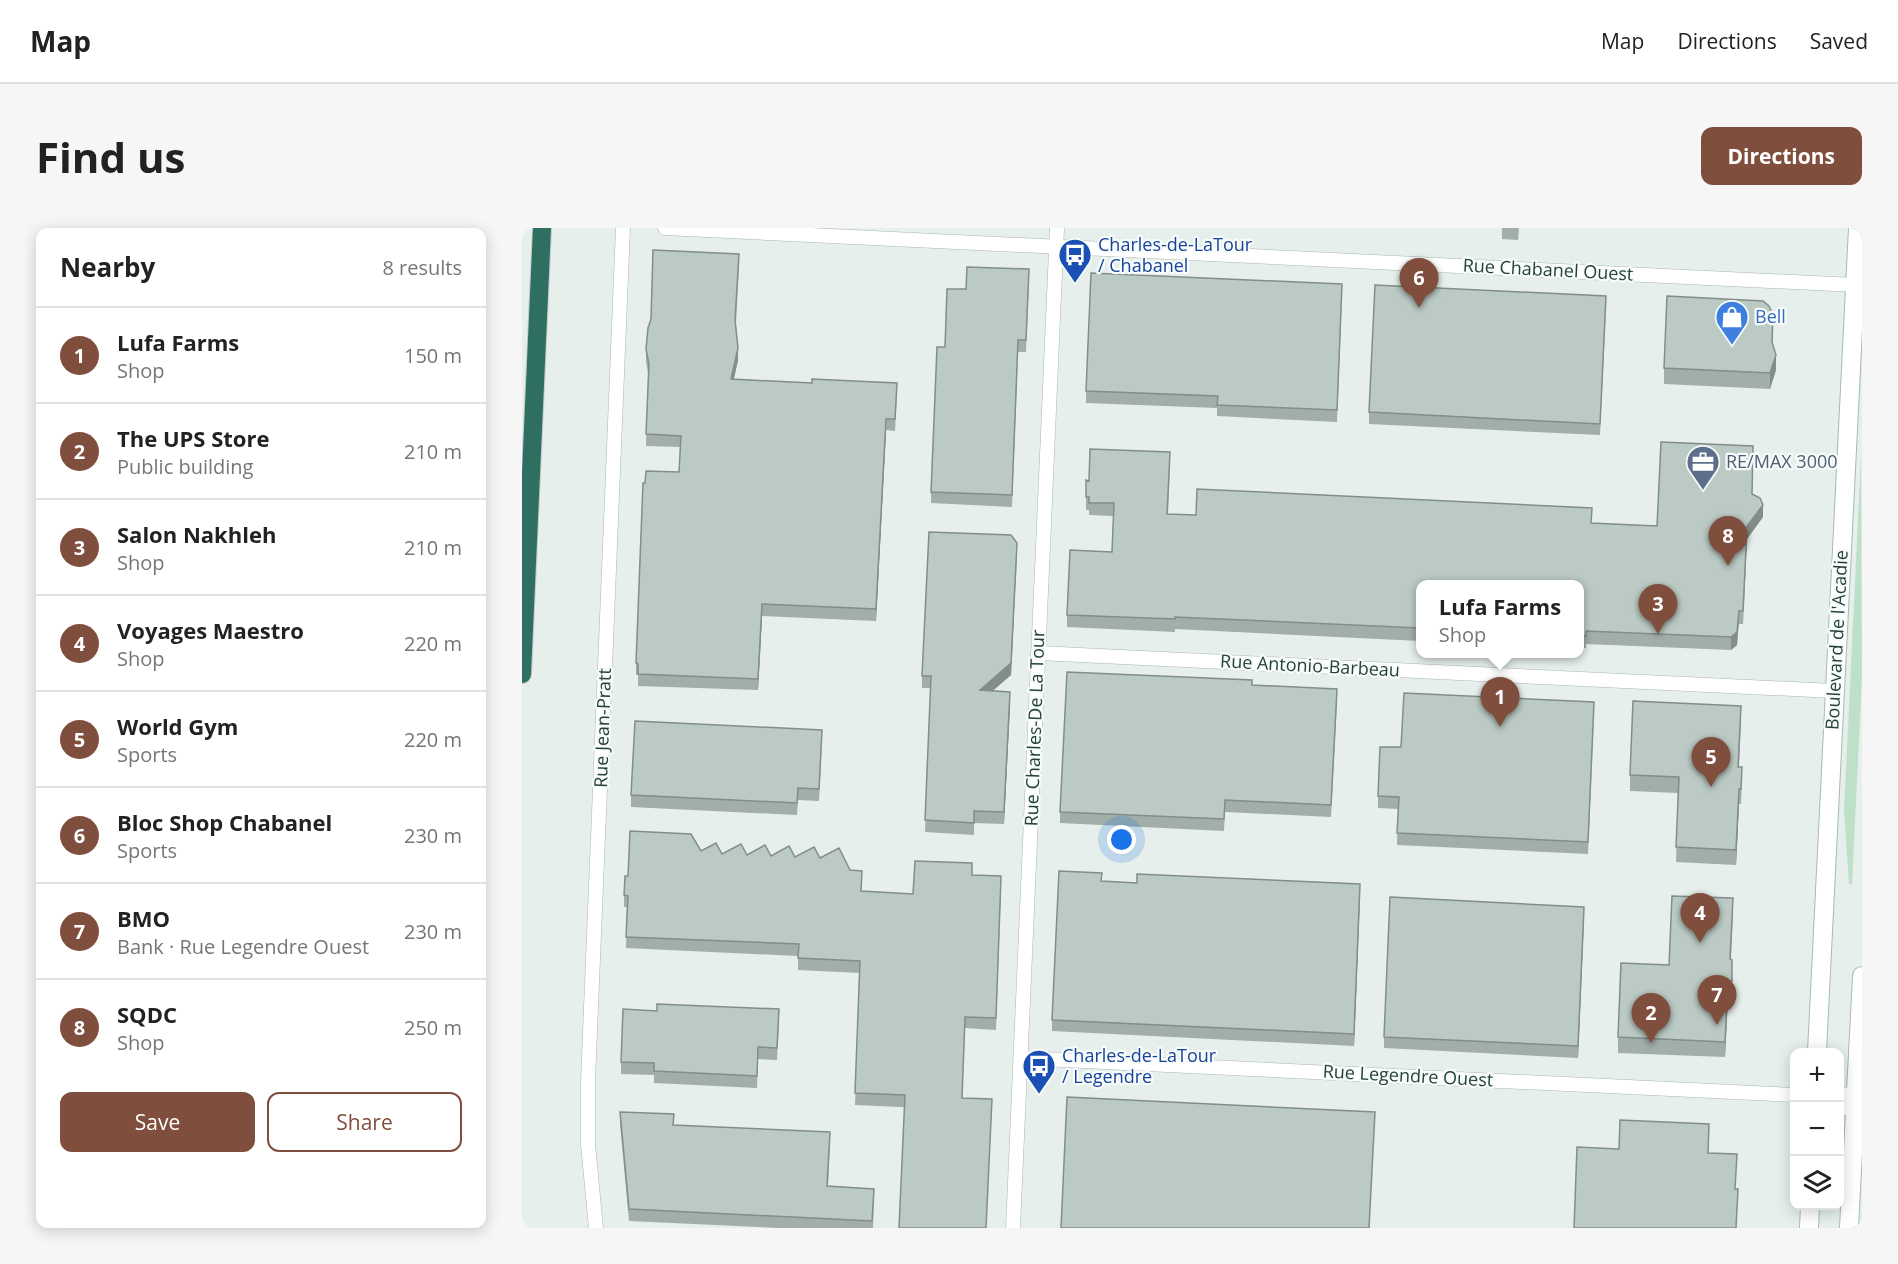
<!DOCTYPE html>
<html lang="en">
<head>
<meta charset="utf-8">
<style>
  body { margin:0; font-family:"Open Sans",sans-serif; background:#f6f6f6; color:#222 }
  .controls { position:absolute; right:18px; bottom:18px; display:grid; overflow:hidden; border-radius:12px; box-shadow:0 3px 15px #0003 }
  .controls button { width:54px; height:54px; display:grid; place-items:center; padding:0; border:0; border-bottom:2px solid #e0e0e0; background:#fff; color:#222; font:30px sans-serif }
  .you { position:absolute; left:600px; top:612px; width:21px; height:21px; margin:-15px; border:4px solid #fff; border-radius:50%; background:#1a73e8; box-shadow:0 0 0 9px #1a73e833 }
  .badge { display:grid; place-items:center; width:39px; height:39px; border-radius:50%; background:#804e3d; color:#fff; font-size:20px; font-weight:700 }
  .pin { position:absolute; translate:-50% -50px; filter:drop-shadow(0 2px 3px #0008) }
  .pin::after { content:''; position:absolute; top:32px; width:21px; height:18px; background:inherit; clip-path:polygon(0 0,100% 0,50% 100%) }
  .popup { position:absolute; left:894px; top:352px; width:168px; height:78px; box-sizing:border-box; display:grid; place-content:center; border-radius:12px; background:#fff; filter:drop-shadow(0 2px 4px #0005); font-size:20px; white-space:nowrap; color:#767676 }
  .popup b { font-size:22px; color:#222 }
  .popup::after { content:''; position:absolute; left:50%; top:100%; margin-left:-12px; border:12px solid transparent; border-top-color:#fff }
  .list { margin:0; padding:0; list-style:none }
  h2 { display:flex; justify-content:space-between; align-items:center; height:78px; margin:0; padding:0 24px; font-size:26px }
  h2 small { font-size:20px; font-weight:400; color:#767676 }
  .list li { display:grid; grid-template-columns:39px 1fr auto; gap:18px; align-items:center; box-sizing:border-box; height:96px; padding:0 24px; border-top:2px solid #e0e0e0 }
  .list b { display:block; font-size:22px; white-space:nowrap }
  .list p { margin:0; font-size:20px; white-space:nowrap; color:#767676 }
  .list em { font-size:20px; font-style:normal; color:#767676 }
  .actions { display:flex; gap:12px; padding:18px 24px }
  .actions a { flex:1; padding:14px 0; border:2px solid #804e3d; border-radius:12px; text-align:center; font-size:21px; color:#804e3d }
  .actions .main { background:#804e3d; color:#fff }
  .icon { flex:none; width:33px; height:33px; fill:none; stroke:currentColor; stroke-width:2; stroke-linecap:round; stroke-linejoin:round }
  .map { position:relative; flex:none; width:1340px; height:1000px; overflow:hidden; border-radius:12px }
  header { display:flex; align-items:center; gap:36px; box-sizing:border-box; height:84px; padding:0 30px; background:#fff; border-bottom:2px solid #e0e0e0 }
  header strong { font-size:28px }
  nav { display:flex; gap:33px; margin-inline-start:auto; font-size:21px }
  .intro { display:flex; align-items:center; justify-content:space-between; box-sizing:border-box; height:144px; padding:0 36px }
  h1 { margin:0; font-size:42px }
  .button { padding:15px 27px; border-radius:12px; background:#804e3d; color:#fff; font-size:21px; font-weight:700 }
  main { display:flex; gap:36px; padding:0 36px }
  aside { flex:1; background:#fff; border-radius:12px; box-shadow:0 3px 15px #0003 }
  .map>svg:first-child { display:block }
  .green { fill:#bfe0c8 }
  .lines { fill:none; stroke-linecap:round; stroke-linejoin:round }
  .street-casing { stroke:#a8b8b2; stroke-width:15 }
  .secondary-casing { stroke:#a4bbb3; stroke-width:20 }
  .highway-casing { stroke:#c2cac8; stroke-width:20 }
  .street { stroke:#fff; stroke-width:14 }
  .secondary { stroke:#fff; stroke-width:18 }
  .highway { stroke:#2f6f62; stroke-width:18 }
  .wall { fill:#a1aea9 }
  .shaded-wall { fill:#838d89 }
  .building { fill:#bbcac4; stroke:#838d89; stroke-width:1.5 }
  .labels { text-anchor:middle; stroke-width:4.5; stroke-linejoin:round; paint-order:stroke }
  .transit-label { font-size:18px; fill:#164399; stroke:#f7fbf9; text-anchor:start }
  .street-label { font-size:18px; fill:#24423a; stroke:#f7fbf9 }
  .shop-label { font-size:18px; fill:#366cbe; stroke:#f7fbf9; text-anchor:start }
  .service-label { font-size:18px; fill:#4e5e75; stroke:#f7fbf9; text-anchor:start }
</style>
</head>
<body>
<header>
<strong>Map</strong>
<nav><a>Map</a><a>Directions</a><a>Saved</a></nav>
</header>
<div class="intro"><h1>Find us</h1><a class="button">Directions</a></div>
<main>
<aside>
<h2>Nearby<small>8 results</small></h2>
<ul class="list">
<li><span class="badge">1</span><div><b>Lufa Farms</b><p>Shop</p></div><em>150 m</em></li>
<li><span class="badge">2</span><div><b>The UPS Store</b><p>Public building</p></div><em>210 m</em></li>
<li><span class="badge">3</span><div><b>Salon Nakhleh</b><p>Shop</p></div><em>210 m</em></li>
<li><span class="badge">4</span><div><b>Voyages Maestro</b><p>Shop</p></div><em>220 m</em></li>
<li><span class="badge">5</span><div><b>World Gym</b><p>Sports</p></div><em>220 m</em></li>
<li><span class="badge">6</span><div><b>Bloc Shop Chabanel</b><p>Sports</p></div><em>230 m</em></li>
<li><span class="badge">7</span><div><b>BMO</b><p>Bank · Rue Legendre Ouest</p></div><em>230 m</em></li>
<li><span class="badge">8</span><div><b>SQDC</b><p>Shop</p></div><em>250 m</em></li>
</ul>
<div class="actions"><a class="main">Save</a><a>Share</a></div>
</aside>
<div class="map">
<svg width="1340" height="1000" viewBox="0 0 1340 1000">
  <rect width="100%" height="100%" fill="#e6efeb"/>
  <polygon class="green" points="1339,228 1340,449 1330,656 1327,656 1322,583"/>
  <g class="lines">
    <g class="street-casing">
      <g id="street">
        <polyline points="143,0 1333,57"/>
        <polyline points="516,425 1312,463"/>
        <polyline points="499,830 1272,867"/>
        <polyline points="1318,867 1340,865"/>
        <polyline points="1318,878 1340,886"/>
        <polyline points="74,1000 66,916 66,853 101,0"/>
        <polyline points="491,1000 535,0"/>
      </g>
    </g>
    <g class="secondary-casing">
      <g id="secondary">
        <polyline points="1295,824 1336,0"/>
        <polyline points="1287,1000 1288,978"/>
        <polyline points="1327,1000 1340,748"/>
      </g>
    </g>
    <g class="highway-casing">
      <polyline id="highway" points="0,446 20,0"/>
    </g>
    <use href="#street" class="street"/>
    <use href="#secondary" class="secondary"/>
    <use href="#highway" class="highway"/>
  </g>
  <g class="wall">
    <polygon points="980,0 997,0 996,12 980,11"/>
    <polygon points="217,38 214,96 216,132 212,151 375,166 373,203 364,202 354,393 240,388 236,462 116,458 116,447 114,447 114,435 157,244 158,219 124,218 126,146 124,133 124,121"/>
    <polygon points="507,53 504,124 496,124 490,279 409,275 409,264 423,119 444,61"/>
    <polygon points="820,67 815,194 695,188 695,180 564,175 564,163"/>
    <polygon points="1084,80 1078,207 847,196 847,184"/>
    <polygon points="1251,102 1250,117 1254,142 1248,161 1142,156 1142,140"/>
    <polygon points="648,237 646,286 1070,295 1135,298 1230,266 1241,289 1225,311 1221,396 1217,396 1215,417 1209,422 1064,416 1064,420 1058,420 1058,357 898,357 898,413 653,401 653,404 545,399 545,387 590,324 592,288 567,287 567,282 564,282 564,269 567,253"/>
    <polygon points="495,327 489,447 470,463 488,476 482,596 452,595 452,607 403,604 409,460 400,460 400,448"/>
    <polygon points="730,457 815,473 809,589 703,584 702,603 538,595 538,584"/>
    <polygon points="1072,486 1066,626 875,617 876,581 856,580 856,568 879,519"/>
    <polygon points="1219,493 1217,539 1220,555 1219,576 1217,576 1214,637 1154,634 1156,565 1108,563 1108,547"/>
    <polygon points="300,514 297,573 276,572 275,587 109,579 109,567"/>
    <polygon points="179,623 200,626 298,630 339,663 391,666 450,647 479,660 474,802 443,800 440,870 470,883 333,877 338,745 276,742 276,728 104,720 105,679 102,679 102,667 106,648"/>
    <polygon points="580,653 838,668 832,818 530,803 530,792"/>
    <polygon points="1211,686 1209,731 1210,732 1210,768 1206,768 1203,829 1096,825 1096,809 1147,737"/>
    <polygon points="1062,690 1056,830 862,820 862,809"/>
    <polygon points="257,793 255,832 236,831 235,860 132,855 132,847 99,846 99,834"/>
    <polygon points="98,884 151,897 308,916 306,958 352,972 351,1000 256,1000 107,993 98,896"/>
  </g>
  <g class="shaded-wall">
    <polygon points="216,120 216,132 209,163 209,151"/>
    <polygon points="1254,127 1254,142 1248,161 1248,145"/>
    <polygon points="364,191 364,202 354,393 354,381"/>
    <polygon points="1241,277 1241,289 1225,311 1221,396 1225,298"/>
    <polygon points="495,315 489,447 458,474 458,462"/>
    <polygon points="240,376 240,388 236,462 236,451"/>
    <polygon points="1217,383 1215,417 1209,422 1209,409"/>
    <polygon points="488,464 488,476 482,596 482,584"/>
    <polygon points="1217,561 1217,576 1214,637 1214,622"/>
    <polygon points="838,656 838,668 832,818 832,806"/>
    <polygon points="1062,679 1062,690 1056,830 1056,818"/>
    <polygon points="1206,753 1206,768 1203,829 1203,814"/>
  </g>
  <g class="building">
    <polygon points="131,22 217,26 213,92 216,120 209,151 290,155 290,151 375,155 373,191 364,191 354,381 240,376 236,451 116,446 116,436 114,435 121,255 123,255 124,243 157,244 159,208 124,206 127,136 124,121 126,100 129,91"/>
    <polygon points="445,39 507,41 504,112 496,112 490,267 409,264 415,119 423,119 425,61 444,61"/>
    <polygon points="569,45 820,56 815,182 695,177 696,168 564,163"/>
    <polygon points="853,57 1084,68 1078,196 847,184"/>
    <polygon points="1145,68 1241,73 1247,78 1251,87 1250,114 1254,127 1248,145 1142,140"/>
    <polygon points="1139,214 1231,218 1230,266 1238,270 1241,277 1225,298 1221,383 1217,383 1215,404 1209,409 1064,403 1064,408 1058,407 1058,357 898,357 898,400 653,389 653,391 545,387 548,322 590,324 592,275 567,275 567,269 564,269 564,252 567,253 568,221 648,224 645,286 674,287 675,261 1070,280 1069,295 1135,298"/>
    <polygon points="407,304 489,307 495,315 489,435 458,462 488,464 482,584 452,583 452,595 403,592 409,448 400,448"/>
    <polygon points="545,444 730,452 730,457 815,461 809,577 703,572 702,591 538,584"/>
    <polygon points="882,465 1072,474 1066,614 875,605 877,569 856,568 858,519 879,519"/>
    <polygon points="1111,473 1219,478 1216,539 1220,539 1219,561 1217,561 1214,622 1154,619 1157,549 1108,547"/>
    <polygon points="113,493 300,502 297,561 276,560 275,575 109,567"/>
    <polygon points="108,603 169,606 179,623 194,615 200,626 219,616 225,627 243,617 249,628 267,618 273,629 292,619 298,630 317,620 328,642 340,643 339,663 391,666 393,633 450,635 450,647 479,648 474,790 443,789 440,870 470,871 464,1000 377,1000 383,867 333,865 338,733 276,730 277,716 104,709 106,668 102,667 103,648 106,648"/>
    <polygon points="537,643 580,645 579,653 615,655 615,646 838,656 832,806 530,792"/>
    <polygon points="1150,668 1211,670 1208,731 1210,732 1210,753 1206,753 1203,814 1096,809 1099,735 1147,737"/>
    <polygon points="868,669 1062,679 1056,818 862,809"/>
    <polygon points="135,776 257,781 255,820 236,819 235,848 132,843 132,835 99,834 101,781 135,783"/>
    <polygon points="545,869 853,884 847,1000 539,1000"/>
    <polygon points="98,884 152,886 151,897 308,904 305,958 352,961 350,993 107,981"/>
    <polygon points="1098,892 1187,896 1186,925 1215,926 1213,961 1216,961 1214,1000 1052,1000 1055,919 1097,921"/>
  </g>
  <defs>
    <g id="bus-pin" transform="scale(1.725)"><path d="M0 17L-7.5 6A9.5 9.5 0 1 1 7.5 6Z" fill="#1a4fb4" stroke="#f7fbf9"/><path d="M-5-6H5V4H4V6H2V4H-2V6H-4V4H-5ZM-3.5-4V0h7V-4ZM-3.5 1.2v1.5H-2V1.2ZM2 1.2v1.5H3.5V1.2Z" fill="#fff"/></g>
    <g id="shop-pin" transform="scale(1.725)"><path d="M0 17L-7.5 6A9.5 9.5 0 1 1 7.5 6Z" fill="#3f7fe0" stroke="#f7fbf9"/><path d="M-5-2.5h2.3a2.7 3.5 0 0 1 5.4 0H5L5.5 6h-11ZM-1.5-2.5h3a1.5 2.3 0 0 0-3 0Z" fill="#fff"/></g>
    <g id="office-pin" transform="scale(1.725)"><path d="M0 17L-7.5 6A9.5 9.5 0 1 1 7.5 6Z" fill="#5c6f8a" stroke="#f7fbf9"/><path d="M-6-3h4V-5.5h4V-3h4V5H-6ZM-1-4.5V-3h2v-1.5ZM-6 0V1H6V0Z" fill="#fff"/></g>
  </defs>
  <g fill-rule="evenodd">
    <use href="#bus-pin" x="553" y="27"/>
    <use href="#shop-pin" x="1210" y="89"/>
    <use href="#office-pin" x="1181" y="234"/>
    <use href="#bus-pin" x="517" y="838"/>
  </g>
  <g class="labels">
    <g class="transit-label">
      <text x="576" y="23">Charles-de-LaTour<tspan x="576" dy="21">/ Chabanel</tspan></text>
      <text x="540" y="834">Charles-de-LaTour<tspan x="540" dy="21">/ Legendre</tspan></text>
    </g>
    <g class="street-label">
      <text transform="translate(1026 42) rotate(3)" y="6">Rue Chabanel Ouest</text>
      <text transform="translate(1315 412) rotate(-87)" y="6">Boulevard de l'Acadie</text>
      <text transform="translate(788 438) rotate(3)" y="6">Rue Antonio-Barbeau</text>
      <text transform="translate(81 500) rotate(-88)" y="6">Rue Jean-Pratt</text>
      <text transform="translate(513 500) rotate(-88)" y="6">Rue Charles-De La Tour</text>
      <text transform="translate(886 848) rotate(3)" y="6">Rue Legendre Ouest</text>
    </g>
    <g class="shop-label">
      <text x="1233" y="95">Bell</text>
    </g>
    <g class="service-label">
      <text x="1204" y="240">RE/MAX 3000</text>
    </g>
  </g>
</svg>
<div class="controls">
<button>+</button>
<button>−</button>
<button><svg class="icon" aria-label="layers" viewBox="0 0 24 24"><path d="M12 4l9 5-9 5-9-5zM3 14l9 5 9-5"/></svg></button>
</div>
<div class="you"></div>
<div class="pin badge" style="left:978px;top:499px">1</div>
<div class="popup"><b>Lufa Farms</b>Shop</div>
<div class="pin badge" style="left:1129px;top:815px">2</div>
<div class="pin badge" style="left:1136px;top:406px">3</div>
<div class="pin badge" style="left:1178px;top:715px">4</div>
<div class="pin badge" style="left:1189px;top:559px">5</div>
<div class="pin badge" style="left:897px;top:80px">6</div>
<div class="pin badge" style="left:1195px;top:797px">7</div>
<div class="pin badge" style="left:1206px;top:338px">8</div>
</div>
</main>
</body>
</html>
